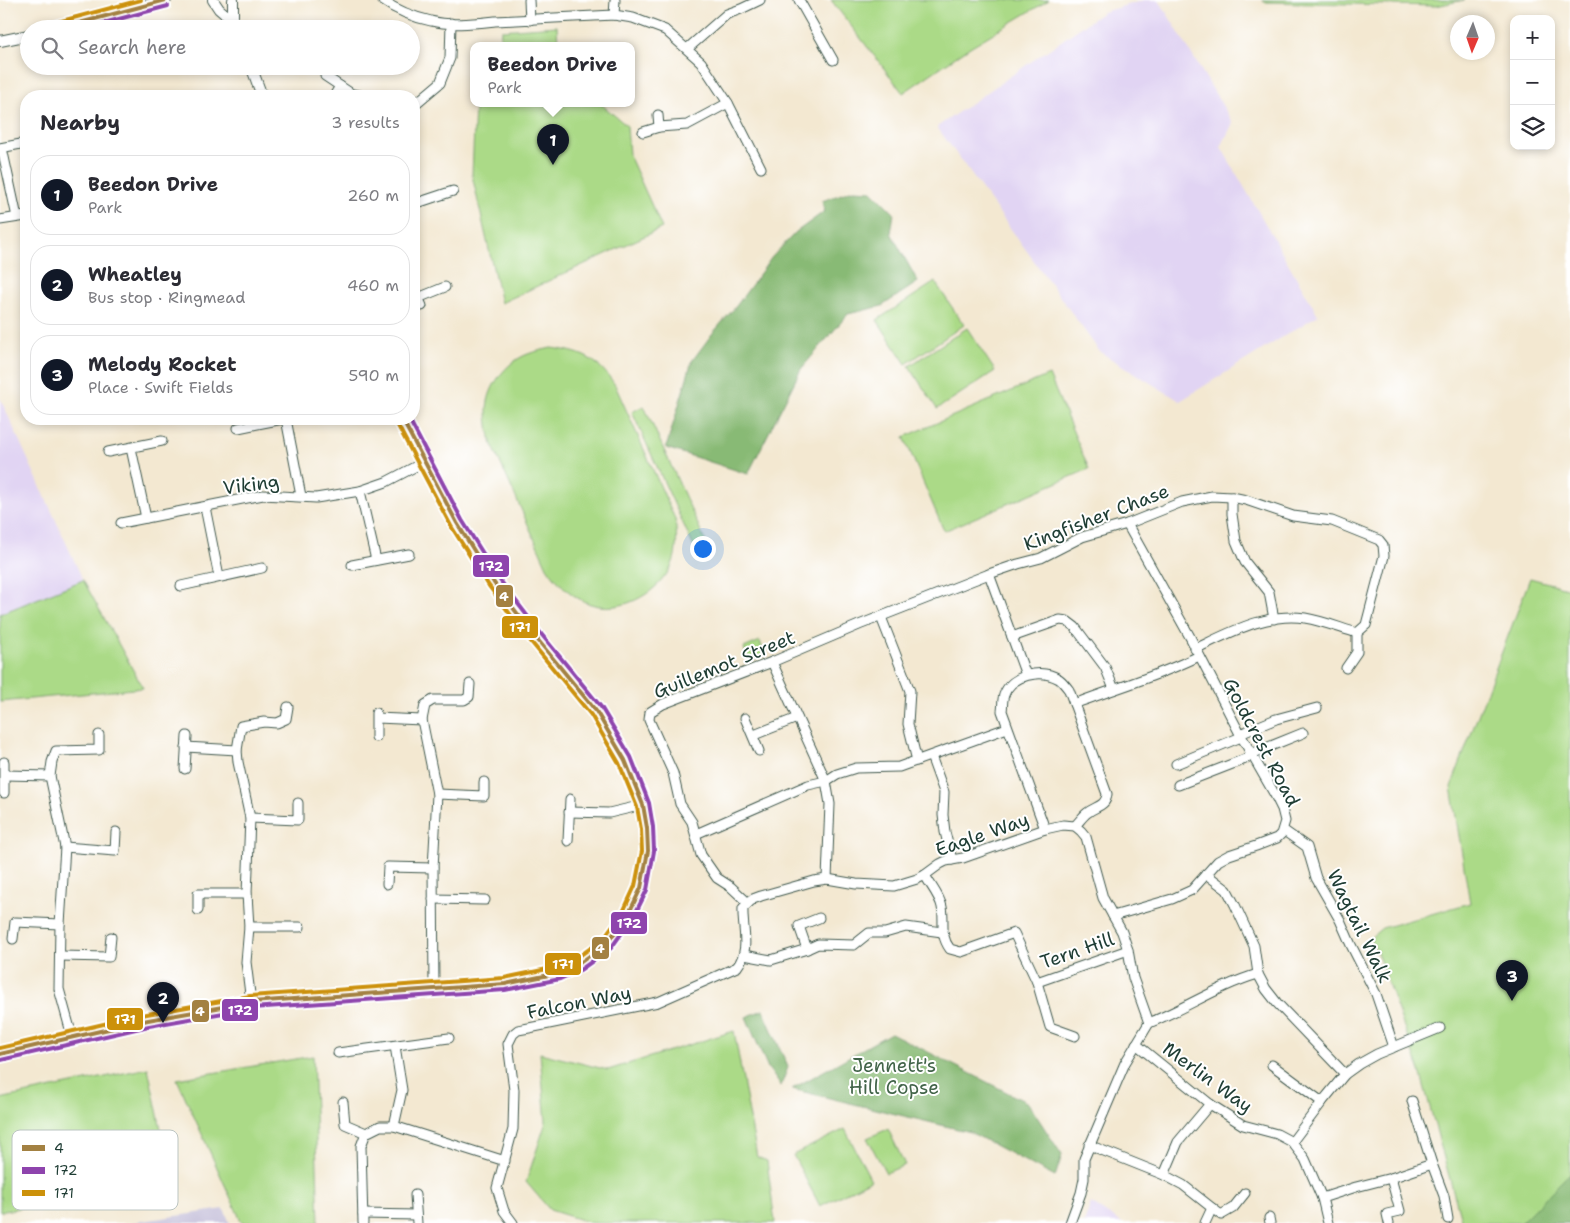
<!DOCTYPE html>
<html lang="en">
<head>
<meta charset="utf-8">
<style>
  body { margin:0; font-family:"Shantell Sans",sans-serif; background:#f2f2f3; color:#2b2b33 }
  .controls { position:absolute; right:15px; top:15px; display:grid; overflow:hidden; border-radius:10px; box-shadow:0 2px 8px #0003 }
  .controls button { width:45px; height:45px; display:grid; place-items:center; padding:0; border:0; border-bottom:1px solid #e1e1e2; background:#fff; color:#2b2b33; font:25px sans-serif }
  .compass { position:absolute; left:1450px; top:15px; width:45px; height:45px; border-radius:50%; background:#fff; box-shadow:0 2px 8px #0003; rotate:182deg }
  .you { position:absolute; left:702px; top:548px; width:18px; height:18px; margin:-12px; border:4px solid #fff; border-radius:50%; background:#1a73e8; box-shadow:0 0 0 8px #1a73e833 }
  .badge { display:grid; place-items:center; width:32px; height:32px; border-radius:50%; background:#111827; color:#fff; font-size:16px; font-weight:700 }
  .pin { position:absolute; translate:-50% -41px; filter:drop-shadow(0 1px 2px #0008) }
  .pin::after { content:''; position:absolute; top:26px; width:18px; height:15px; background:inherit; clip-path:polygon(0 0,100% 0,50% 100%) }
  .popup { position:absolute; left:470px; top:42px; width:165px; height:65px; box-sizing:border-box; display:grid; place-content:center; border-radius:10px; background:#fff; filter:drop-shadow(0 1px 4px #0005); font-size:16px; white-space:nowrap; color:#7c7c81 }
  .popup b { font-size:19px; color:#2b2b33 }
  .popup::after { content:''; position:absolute; left:50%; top:100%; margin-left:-10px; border:10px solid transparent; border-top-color:#fff }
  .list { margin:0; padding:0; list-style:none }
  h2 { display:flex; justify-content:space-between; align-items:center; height:65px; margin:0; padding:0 20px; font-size:21px }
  h2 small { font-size:16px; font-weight:400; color:#7c7c81 }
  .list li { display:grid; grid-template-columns:32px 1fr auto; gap:15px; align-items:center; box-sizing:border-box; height:80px; margin:0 10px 10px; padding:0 10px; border:1px solid #e1e1e2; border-radius:20px }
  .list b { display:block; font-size:19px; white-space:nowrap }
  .list p { margin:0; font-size:16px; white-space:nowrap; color:#7c7c81 }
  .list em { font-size:16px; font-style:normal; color:#7c7c81 }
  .icon { flex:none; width:28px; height:28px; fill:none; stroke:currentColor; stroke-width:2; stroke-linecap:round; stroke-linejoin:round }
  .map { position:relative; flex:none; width:1570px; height:1223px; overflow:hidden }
  .search { position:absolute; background:#fff; box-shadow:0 2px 8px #0003; left:20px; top:20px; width:400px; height:55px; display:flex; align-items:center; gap:12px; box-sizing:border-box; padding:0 18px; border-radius:28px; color:#7c7c81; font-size:19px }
  .panel { position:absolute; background:#fff; box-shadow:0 2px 8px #0003; left:20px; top:90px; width:400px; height:335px; border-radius:20px }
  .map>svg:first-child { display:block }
  .built { fill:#e1d4f3 }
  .industrial { fill:#c5c0da }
  .green { fill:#abda87; stroke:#658c5e }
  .forest { fill:#88ba74; stroke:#547c54 }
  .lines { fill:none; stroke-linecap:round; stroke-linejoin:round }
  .minor-casing { stroke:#3f574c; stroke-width:11 }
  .tertiary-casing { stroke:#3f574c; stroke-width:12 }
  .minor { stroke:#fff; stroke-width:9 }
  .tertiary { stroke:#fff; stroke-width:10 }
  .bus-1-casing { stroke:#fff; stroke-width:8 }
  .bus-2-casing { stroke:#fff; stroke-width:8 }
  .bus-3-casing { stroke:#fff; stroke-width:8 }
  .bus-1 { stroke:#a38142; stroke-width:4 }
  .bus-2 { stroke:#8e44ad; stroke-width:4 }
  .bus-3 { stroke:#cc910a; stroke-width:4 }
  .labels { text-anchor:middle; stroke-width:4; stroke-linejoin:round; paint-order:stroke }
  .street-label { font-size:19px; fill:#1f3d34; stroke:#fff }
  .park-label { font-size:19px; fill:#426449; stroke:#fff }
  .key { fill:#fff; stroke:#bcc5c2; stroke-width:1 }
  .key-label { font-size:14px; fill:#1f3d34 }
  .line-badge { stroke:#fff; stroke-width:2 }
  .badge-label { font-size:14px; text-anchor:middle; font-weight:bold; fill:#fff }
</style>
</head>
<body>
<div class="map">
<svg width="1570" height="1223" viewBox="0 0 1570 1223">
  <rect width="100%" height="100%" fill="#fff"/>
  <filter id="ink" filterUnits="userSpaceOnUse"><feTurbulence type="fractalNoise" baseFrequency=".02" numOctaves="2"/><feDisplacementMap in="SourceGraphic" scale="10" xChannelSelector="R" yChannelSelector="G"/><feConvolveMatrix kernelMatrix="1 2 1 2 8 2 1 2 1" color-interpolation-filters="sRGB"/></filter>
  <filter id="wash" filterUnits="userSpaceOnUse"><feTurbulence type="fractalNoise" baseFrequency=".0096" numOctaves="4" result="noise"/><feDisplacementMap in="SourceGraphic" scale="20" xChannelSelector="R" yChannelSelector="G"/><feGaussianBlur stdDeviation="1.12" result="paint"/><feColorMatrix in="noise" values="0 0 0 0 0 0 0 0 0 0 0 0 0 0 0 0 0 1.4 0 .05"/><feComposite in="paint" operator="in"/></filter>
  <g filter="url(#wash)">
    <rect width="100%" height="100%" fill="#f3e8d1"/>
    <g class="built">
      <polygon points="1144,0 1159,0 1233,123 1221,147 1318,315 1180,401 1100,352 937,127 1103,12"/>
      <polygon points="0,398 83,580 0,614"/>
      <polygon points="1091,1203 1122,1223 1084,1223"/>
    </g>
    <polygon class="industrial" points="224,1209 230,1223 128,1223"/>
    <g class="green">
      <polygon points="831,0 1049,0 970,47 903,93"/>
      <polygon points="1263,0 1464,0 1436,6 1264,2"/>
      <polygon points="557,26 558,46 500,46 501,30"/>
      <polygon points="478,104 601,104 627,126 629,155 662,228 501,303 472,175 475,106"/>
      <polygon points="935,282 964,325 906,364 877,320"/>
      <polygon points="967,328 995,371 937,409 909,366"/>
      <path d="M551,348C582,352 597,358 615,385L675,519C677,534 678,551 672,565C657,596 616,617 583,601C568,593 556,581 547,567L491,442C489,432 487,422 487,411C487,387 506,362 528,354C535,351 544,350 551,348Z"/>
      <polygon points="1049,375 1089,469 944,531 904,437"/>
      <polygon points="644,406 709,549 697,554 632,412"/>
      <polygon points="1530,578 1570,589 1570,1223 1462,1223 1420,1071 1376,950 1370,938 1382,928 1470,903 1451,787"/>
      <polygon points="83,580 143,688 0,702 0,614"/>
      <polygon points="760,641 765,656 749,662 744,648"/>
      <polygon points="734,1031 757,1157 767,1161 775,1223 591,1223 550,1210 526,1182 546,1122 540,1053 608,1070"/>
      <polygon points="313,1056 319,1223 242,1223 177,1079"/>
      <polygon points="148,1068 171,1176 0,1212 0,1099"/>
      <polygon points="845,1129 871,1180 820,1206 793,1155"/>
      <polygon points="888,1129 905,1165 886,1173 867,1138"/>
    </g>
    <g class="forest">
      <polygon points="853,190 872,191 894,213 891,233 918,282 882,306 848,314 801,369 748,474 666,448 692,361 712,334 737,305 772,257 796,232 825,211 822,201"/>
      <polygon points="763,1010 788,1067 781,1086 768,1068 746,1017"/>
      <polygon points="891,1033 1028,1103 1062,1155 1055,1177 970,1132 792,1089"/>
      <polygon points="1570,1173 1570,1223 1520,1223"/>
    </g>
  </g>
  <g filter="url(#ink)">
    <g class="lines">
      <g class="minor-casing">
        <g id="minor">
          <path d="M382,0C396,10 413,17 431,21C451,26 475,23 495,21C535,19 574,17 614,15L633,18L665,30L701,62L728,103L761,168"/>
          <polyline points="529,0 530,20"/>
          <polyline points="799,0 833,60"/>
          <polyline points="614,15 615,0"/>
          <polyline points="687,49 727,14 741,9 760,0"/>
          <polyline points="325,76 352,94 365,96"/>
          <polyline points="334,96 340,86"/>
          <polyline points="414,105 440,83 450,58 451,23"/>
          <polyline points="658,115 659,127"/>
          <polyline points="643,132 659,127 687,125 728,103"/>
          <polyline points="0,148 26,143"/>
          <polyline points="2,148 17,217"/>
          <polyline points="414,204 453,191"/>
          <polyline points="0,220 26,216"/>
          <polyline points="414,288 422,306"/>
          <polyline points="418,298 445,287"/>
          <polyline points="286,419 301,496"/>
          <polyline points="238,428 283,419"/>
          <polyline points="131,448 146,518"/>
          <polyline points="108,452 162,441"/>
          <polyline points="360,491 376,560"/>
          <polyline points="1232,497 1232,514 1236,541 1245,562 1269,592 1274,619"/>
          <polyline points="205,507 219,577"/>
          <polyline points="121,523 263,495 316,498 360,491 386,482 424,462"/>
          <polyline points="352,565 409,554"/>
          <polyline points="989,574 1026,675"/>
          <polyline points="181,586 262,568"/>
          <polyline points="881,617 910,691 908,724 917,761"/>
          <polyline points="1012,637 1060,620 1067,621 1075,627 1105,667 1114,689"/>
          <path d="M1195,649C1229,633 1266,612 1305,618C1323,621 1340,628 1357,633"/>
          <polyline points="772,662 826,781 830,804 827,879"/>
          <path d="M1074,704C1116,688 1159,676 1199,656"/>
          <polyline points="377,718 422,720"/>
          <polyline points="745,718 759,751"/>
          <polyline points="1240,734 1276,719 1317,708"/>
          <polyline points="754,735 797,718"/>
          <polyline points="376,737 376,713"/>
          <polyline points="186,747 237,750"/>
          <polyline points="931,756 944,792 943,815 945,832 952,860"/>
          <polyline points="1176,764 1241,737"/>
          <polyline points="185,769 187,736"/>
          <polyline points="5,775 50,776"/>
          <polyline points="1178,785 1245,759 1251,754 1303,733"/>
          <polyline points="4,793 4,762"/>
          <polyline points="437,794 484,796 484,782"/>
          <polyline points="569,812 609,813 643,805"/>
          <polyline points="250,818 298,820 298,803"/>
          <path d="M1045,829L1002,711C1003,706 1002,700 1004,695C1011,675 1041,668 1059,679C1063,682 1066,686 1069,690L1107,794C1106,807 1095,806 1087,813C1082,817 1079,822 1075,826"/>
          <polyline points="1283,830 1307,847 1316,878 1340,920 1351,945 1376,994 1394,1047"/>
          <polyline points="696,834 808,785 826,781 837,774 856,768 899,767 1007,728"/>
          <polyline points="568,841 570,799"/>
          <polyline points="65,847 115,851 116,832"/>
          <polyline points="1206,874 1227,890 1235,905 1254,946 1258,974 1266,989 1277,1003 1345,1074"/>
          <path d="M925,875C930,885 940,896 942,907C945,923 939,934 950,949L961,952L1014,933L1037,982L1050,1027L1075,1036"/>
          <polyline points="387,884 388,867 433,868"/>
          <polyline points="433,899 485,900"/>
          <polyline points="748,903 731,887 717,878 701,855 692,822 680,804 673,773 649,720 650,712 663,704 772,662 859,625 989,574 1018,564 1041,558 1082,537 1127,524 1182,502 1212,496 1232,497 1246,500 1293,516 1332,521 1379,540 1383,545 1384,556 1366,625 1357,633 1357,652 1346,668"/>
          <polyline points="198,910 198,894 247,894"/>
          <polyline points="1113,916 1172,899 1192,890 1218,861 1229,855 1256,846 1277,838 1281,834 1285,821 1282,809 1275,795 1240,734 1190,637 1127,524"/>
          <polyline points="249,927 300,927"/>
          <polyline points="13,939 15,922 60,924"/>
          <polyline points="807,949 799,926 819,918"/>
          <polyline points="744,955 771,960 807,949 818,944 854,945 869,933 885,933 906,927 942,932"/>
          <polyline points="60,956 109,957 111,937"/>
          <polyline points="1037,982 1128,950"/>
          <polyline points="434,988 433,868 437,794 422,720 425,705 433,700 464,700 469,697 470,684"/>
          <polyline points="251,1002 246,962 249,927 247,894 250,818 238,762 237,750 241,726 264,722 277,723 286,719 288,707"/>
          <path d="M1149,1023C1186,1008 1220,985 1258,974"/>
          <polyline points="72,1036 59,989 60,924 65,847 50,776 52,762 56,751 99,750 99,735"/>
          <polyline points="1136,1044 1210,1104 1243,1125 1277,1134 1292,1142 1305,1159 1322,1198 1328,1223"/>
          <polyline points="338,1053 449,1038"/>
          <polyline points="1272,1065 1322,1102"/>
          <polyline points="343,1102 345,1124 366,1133"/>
          <polyline points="394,1126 402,1090 395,1046"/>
          <polyline points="1292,1142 1322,1102 1345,1074 1359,1064 1377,1054 1440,1028"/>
          <polyline points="1089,1145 1164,1175 1183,1185 1221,1215 1233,1208 1245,1193"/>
          <polyline points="1432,1164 1444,1196 1448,1219"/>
          <polyline points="1164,1175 1178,1142 1210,1104"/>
          <polyline points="415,1195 417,1223"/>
          <polyline points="1322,1198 1356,1187 1391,1178 1432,1164 1412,1101"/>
          <polyline points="363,1214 416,1215"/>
          <polyline points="1269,1218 1270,1223"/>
          <polyline points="363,1223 361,1146 366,1133 380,1126 394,1126 505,1161"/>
          <path d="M513,1223L504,1211L497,1188L513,1129L514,1090L508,1044L513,1034L518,1030L529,1028L658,1002L737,967C751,949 742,929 743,908L753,899L761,896L814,881L827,879L856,884L894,886L917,879L925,875L940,864L946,861L963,858L1045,829L1063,825L1075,826L1081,831L1086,837L1103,898L1122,932L1128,950L1133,978L1149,1023"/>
          <polyline points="1070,1223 1081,1193 1084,1179 1084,1159 1125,1063 1149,1023"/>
          <polyline points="1205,1223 1212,1208"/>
          <polyline points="1389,1223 1387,1214 1400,1211 1391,1178"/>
        </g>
      </g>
      <g class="tertiary-casing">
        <g id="tertiary">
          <polyline points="213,0 219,9 233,21"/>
          <polyline points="233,0 233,21 236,29"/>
          <polyline points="56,29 166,0"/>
          <polyline points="0,41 29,35"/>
          <polyline points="251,66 262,96"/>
          <polyline points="0,1054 148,1020 251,1002 434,988 505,984 540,977 559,973 577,965 607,943 629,913 641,888 648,851 647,828 643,805 625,760 596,711 537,639 494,583 457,523 402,419"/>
        </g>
      </g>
      <use href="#minor" class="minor"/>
      <use href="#tertiary" class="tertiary"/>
      <g class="bus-1-casing">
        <g id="bus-1">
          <polyline points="57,29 166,0"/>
          <polyline points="0,1054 148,1020 251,1002 505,984 559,973 577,965 607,943 629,913 641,888 648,851 647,828 643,805 625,760 596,711 537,639 494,583 457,523 402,419"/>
        </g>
      </g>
      <g class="bus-2-casing">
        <g id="bus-2">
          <polyline points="81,29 168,6"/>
          <polyline points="1,1060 149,1026 252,1008 505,990 560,979 580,970 611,948 634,916 647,890 654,851 653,827 649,803 631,757 601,707 542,635 499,579 462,520 409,419"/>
        </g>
      </g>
      <g class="bus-3-casing">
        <g id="bus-3">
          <polyline points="54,23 141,0"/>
          <polyline points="0,1048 147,1014 250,996 504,978 557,967 574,960 603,939 624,910 635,886 642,851 641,829 637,807 619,763 591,715 532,643 489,586 451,526 396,422"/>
        </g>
      </g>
      <use href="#bus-1" class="bus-1"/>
      <use href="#bus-2" class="bus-2"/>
      <use href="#bus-3" class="bus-3"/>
    </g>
  </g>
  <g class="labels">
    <g class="street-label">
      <text transform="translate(251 484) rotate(-7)" y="7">Viking</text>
      <text transform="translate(1096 517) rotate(-21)" y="7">Kingfisher Chase</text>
      <text transform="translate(724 664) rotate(-22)" y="7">Guillemot Street</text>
      <text transform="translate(1262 742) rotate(62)" y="7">Goldcrest Road</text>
      <text transform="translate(982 834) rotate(-19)" y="7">Eagle Way</text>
      <text transform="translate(1360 926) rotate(64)" y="7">Wagtail Walk</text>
      <text transform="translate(1077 950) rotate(-19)" y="7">Tern Hill</text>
      <text transform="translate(579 1002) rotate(-11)" y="7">Falcon Way</text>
      <text transform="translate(1208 1077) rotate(36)" y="7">Merlin Way</text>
    </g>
    <g class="park-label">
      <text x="894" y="1072">Jennett's<tspan x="894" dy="22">Hill Copse</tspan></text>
    </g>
  </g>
  <rect x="12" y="1130" width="166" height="80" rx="8" class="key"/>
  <rect x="22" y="1145" width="23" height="6" fill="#a38142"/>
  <rect x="22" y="1167" width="23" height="7" fill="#8e44ad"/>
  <rect x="22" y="1190" width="23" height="6" fill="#cc910a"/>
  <g class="key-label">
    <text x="54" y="1153">4</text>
    <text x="54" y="1175">172</text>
    <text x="54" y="1198">171</text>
  </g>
  <g class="line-badge">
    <rect x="472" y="554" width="38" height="24" rx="5" fill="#8e44ad"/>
    <rect x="495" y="584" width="19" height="24" rx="5" fill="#a38142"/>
    <rect x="501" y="615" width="38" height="24" rx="5" fill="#cc910a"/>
    <rect x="610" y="911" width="38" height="24" rx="5" fill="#8e44ad"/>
    <rect x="591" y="936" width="19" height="24" rx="5" fill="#a38142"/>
    <rect x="544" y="952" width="38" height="24" rx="5" fill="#cc910a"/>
    <rect x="221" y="998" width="38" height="24" rx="5" fill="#8e44ad"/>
    <rect x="191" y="999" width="19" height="24" rx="5" fill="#a38142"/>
    <rect x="106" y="1007" width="38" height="24" rx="5" fill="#cc910a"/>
  </g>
  <g class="badge-label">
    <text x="491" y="571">172</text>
    <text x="504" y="601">4</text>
    <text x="520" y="632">171</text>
    <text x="629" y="928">172</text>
    <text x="600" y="953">4</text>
    <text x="563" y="969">171</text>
    <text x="240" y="1015">172</text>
    <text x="200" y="1016">4</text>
    <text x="125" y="1024">171</text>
  </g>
</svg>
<div class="controls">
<button>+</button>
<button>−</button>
<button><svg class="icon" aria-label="layers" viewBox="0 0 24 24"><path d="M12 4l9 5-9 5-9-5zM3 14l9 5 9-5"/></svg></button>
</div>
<svg class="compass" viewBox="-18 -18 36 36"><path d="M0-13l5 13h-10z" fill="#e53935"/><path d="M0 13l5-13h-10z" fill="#7c7c81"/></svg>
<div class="you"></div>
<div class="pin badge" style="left:553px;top:165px">1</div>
<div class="popup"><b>Beedon Drive</b>Park</div>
<div class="pin badge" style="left:163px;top:1023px">2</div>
<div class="pin badge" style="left:1512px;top:1001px">3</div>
<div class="search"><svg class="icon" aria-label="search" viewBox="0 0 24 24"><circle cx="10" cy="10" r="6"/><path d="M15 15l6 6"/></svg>Search here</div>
<section class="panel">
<h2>Nearby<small>3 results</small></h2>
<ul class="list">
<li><span class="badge">1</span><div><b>Beedon Drive</b><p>Park</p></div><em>260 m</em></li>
<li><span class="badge">2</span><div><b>Wheatley</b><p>Bus stop · Ringmead</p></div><em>460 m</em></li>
<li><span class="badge">3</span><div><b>Melody Rocket</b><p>Place · Swift Fields</p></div><em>590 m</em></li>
</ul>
</section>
</div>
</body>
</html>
